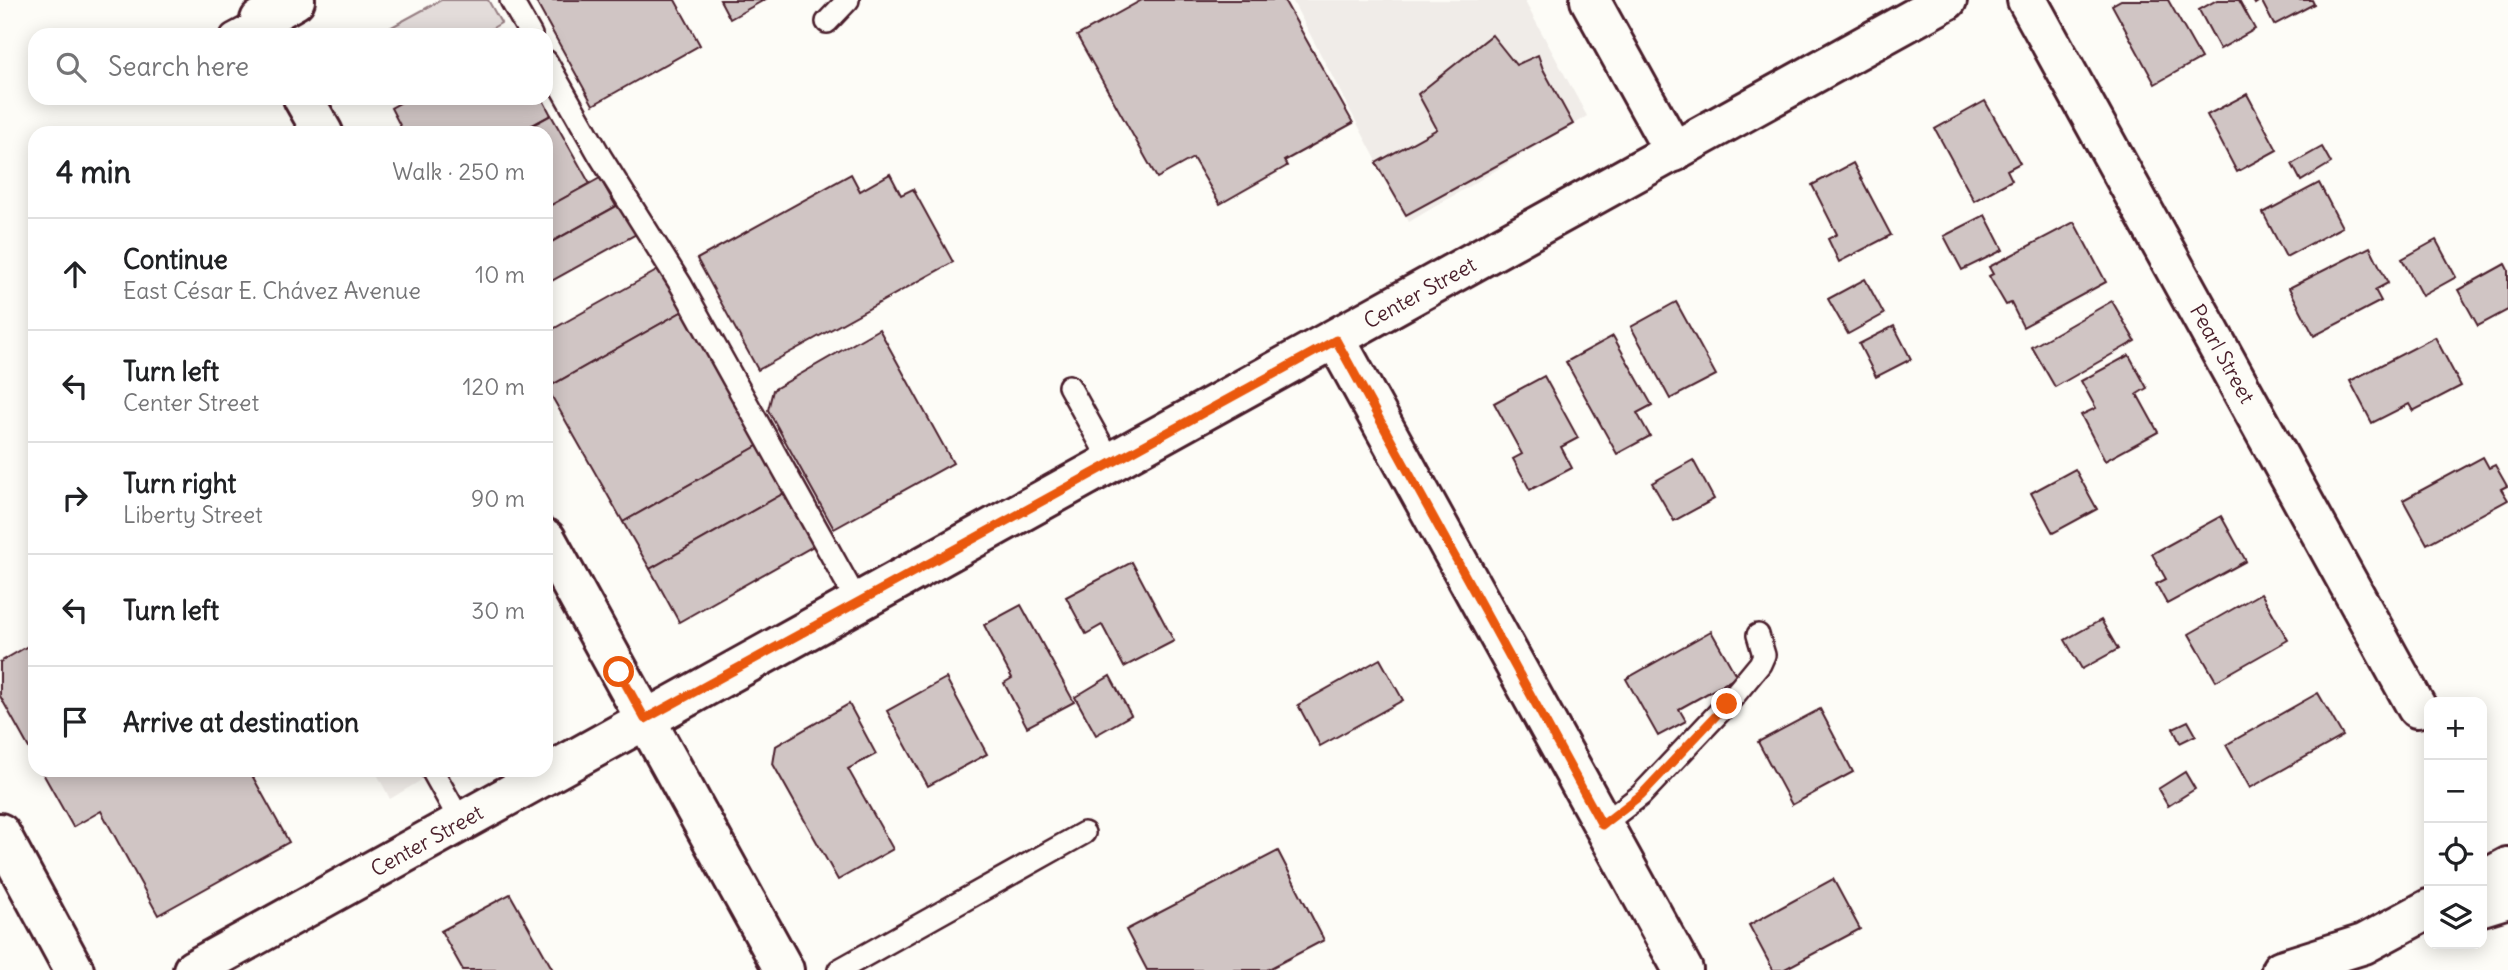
<!DOCTYPE html>
<html lang="en">
<head>
<meta charset="utf-8">
<style>
  body { margin:0; font-family:Delius,sans-serif; background:#f6f6f6; color:#202124 }
  .controls { position:absolute; right:21px; bottom:21px; display:grid; overflow:hidden; border-radius:14px; box-shadow:0 4px 18px #0003 }
  .controls button { width:63px; height:63px; display:grid; place-items:center; padding:0; border:0; border-bottom:2px solid #e0e0e0; background:#fff; color:#202124; font:35px sans-serif }
  .stop { position:absolute; width:21px; height:21px; margin:-16px; border:5px solid #ea580c; border-radius:50%; background:#fff }
  .stop.end { background:#ea580c; border-color:#fff; box-shadow:0 2px 7px #0008 }
  .list { margin:0; padding:0; list-style:none }
  h2 { display:flex; justify-content:space-between; align-items:center; height:91px; margin:0; padding:0 28px; font-size:30px }
  h2 small { font-size:23px; font-weight:400; color:#757577 }
  .list li { display:grid; grid-template-columns:46px 1fr auto; gap:21px; align-items:center; box-sizing:border-box; height:112px; padding:0 28px; border-top:2px solid #e0e0e0 }
  .list b { display:block; font-size:26px; white-space:nowrap }
  .list p { margin:0; font-size:23px; white-space:nowrap; color:#757577 }
  .list em { font-size:23px; font-style:normal; color:#757577 }
  .icon { flex:none; width:38px; height:38px; fill:none; stroke:currentColor; stroke-width:2; stroke-linecap:round; stroke-linejoin:round }
  .map { position:relative; flex:none; width:2508px; height:970px; overflow:hidden }
  .search { position:absolute; background:#fff; box-shadow:0 4px 18px #0003; left:28px; top:28px; width:525px; height:77px; display:flex; align-items:center; gap:18px; box-sizing:border-box; padding:0 24px; border-radius:21px; color:#757577; font-size:26px }
  .panel { position:absolute; background:#fff; box-shadow:0 4px 18px #0003; left:28px; top:126px; width:525px; height:651px; border-radius:21px }
  .map>svg:first-child { display:block }
  .built { fill:#f0ece8 }
  .green { fill:#e3dcda; stroke:#967e82; stroke-width:2 }
  .building { fill:#d0c5c4; stroke:#4a1f2b; stroke-width:2 }
  .lines { fill:none; stroke-linecap:round; stroke-linejoin:round }
  .service-casing { stroke:#4a1f2b; stroke-width:26 }
  .minor-casing { stroke:#4a1f2b; stroke-width:44 }
  .tertiary-casing { stroke:#4a1f2b; stroke-width:44 }
  .secondary-casing { stroke:#4a1f2b; stroke-width:44 }
  .primary-casing { stroke:#4a1f2b; stroke-width:44 }
  .service { stroke:#fdfcf7; stroke-width:21 }
  .minor { stroke:#fdfcf7; stroke-width:38 }
  .tertiary { stroke:#fdfcf7; stroke-width:38 }
  .secondary { stroke:#fdfcf7; stroke-width:38 }
  .primary { stroke:#fdfcf7; stroke-width:38 }
  .route { stroke:#ea580c; stroke-width:9 }
  .labels { text-anchor:middle; stroke-width:6; stroke-linejoin:round; paint-order:stroke }
  .street-label { font-size:21px; fill:#4a1f2b; stroke:#fdfcf7 }
</style>
</head>
<body>
<div class="map">
<svg width="2508" height="970" viewBox="0 0 2508 970">
  <rect width="100%" height="100%" fill="#fdfcf7"/>
  <filter id="ink" filterUnits="userSpaceOnUse"><feTurbulence type="fractalNoise" baseFrequency=".0143" numOctaves="2"/><feDisplacementMap in="SourceGraphic" scale="14" xChannelSelector="R" yChannelSelector="G"/><feConvolveMatrix kernelMatrix="1 2 1 2 8 2 1 2 1" color-interpolation-filters="sRGB"/></filter>
  <g filter="url(#ink)">
    <g class="built">
      <polygon points="1292,0 1524,0 1587,116 1409,222"/>
      <polygon points="375,770 438,770 390,799"/>
    </g>
    <polygon class="green" points="441,0 488,0 501,23 481,35 377,35"/>
    <g class="building">
      <polygon points="535,0 675,0 700,45 593,105"/>
      <polygon points="720,0 764,0 730,19"/>
      <polygon points="1142,0 1284,0 1353,123 1284,161 1287,166 1220,204 1193,158 1157,178 1077,36"/>
      <polygon points="2121,0 2168,0 2201,58 2155,84 2112,5"/>
      <polygon points="2217,0 2239,0 2255,29 2220,49 2199,10"/>
      <polygon points="2253,0 2312,0 2314,4 2274,25 2261,0 2255,4"/>
      <polygon points="1492,35 1516,65 1538,55 1543,69 1573,124 1406,215 1376,163 1437,129 1418,94"/>
      <polygon points="2247,94 2277,150 2237,172 2207,115"/>
      <polygon points="409,98 542,98 551,115 518,133 404,133 391,108"/>
      <polygon points="1985,101 2020,163 2007,170 2012,180 1974,201 1935,129"/>
      <polygon points="551,115 590,184 546,208 546,133 518,133"/>
      <polygon points="2322,147 2331,163 2301,181 2292,164"/>
      <polygon points="1853,163 1891,235 1839,262 1828,239 1837,234 1812,185"/>
      <polygon points="851,174 860,191 890,174 901,195 913,189 953,262 758,370 697,259"/>
      <polygon points="600,178 616,206 546,245 546,208"/>
      <polygon points="2319,183 2342,227 2286,257 2263,213"/>
      <polygon points="622,203 638,233 546,284 546,245"/>
      <polygon points="1985,215 2003,250 1962,270 1944,236"/>
      <polygon points="2074,222 2106,282 2023,327 2011,303 2006,305 1989,276 1993,274 1989,267"/>
      <polygon points="2436,240 2456,277 2422,296 2402,259"/>
      <polygon points="2370,247 2388,283 2375,290 2381,301 2314,336 2289,288"/>
      <polygon points="2505,264 2508,270 2508,310 2478,326 2458,290"/>
      <polygon points="660,269 683,311 547,388 546,333"/>
      <polygon points="1865,279 1884,314 1848,334 1828,299"/>
      <polygon points="2112,301 2135,341 2055,387 2032,347"/>
      <polygon points="1676,302 1716,375 1670,399 1631,327"/>
      <polygon points="683,311 759,445 623,522 547,388"/>
      <polygon points="1894,326 1911,359 1876,377 1859,344"/>
      <polygon points="879,329 953,463 834,529 768,410 773,390"/>
      <polygon points="1613,336 1652,405 1637,413 1650,436 1617,454 1566,362"/>
      <polygon points="2435,337 2461,386 2413,411 2409,404 2372,423 2350,381"/>
      <polygon points="2129,355 2147,388 2137,394 2158,432 2105,461 2081,415 2096,408 2081,381"/>
      <polygon points="1544,376 1578,438 1561,447 1572,468 1530,490 1513,459 1522,454 1494,403"/>
      <polygon points="759,445 786,492 650,569 623,522"/>
      <polygon points="2483,457 2489,468 2495,465 2507,486 2501,489 2508,500 2427,544 2403,500"/>
      <polygon points="1693,460 1714,499 1674,521 1652,483"/>
      <polygon points="2075,469 2097,509 2053,533 2031,493"/>
      <polygon points="786,492 815,545 679,622 650,569"/>
      <polygon points="2221,516 2246,561 2167,604 2156,584 2166,579 2152,554"/>
      <polygon points="1132,562 1174,641 1124,667 1102,625 1086,634 1066,597"/>
      <polygon points="2261,593 2288,640 2216,681 2189,634"/>
      <polygon points="1021,605 1074,702 1027,727 1004,683 1012,678 984,625"/>
      <polygon points="2101,620 2118,649 2082,669 2065,640"/>
      <polygon points="1711,631 1737,677 1679,709 1686,721 1658,736 1626,679"/>
      <polygon points="35,642 35,759 0,696 0,662"/>
      <polygon points="1380,659 1403,700 1320,746 1298,705"/>
      <polygon points="1110,676 1131,715 1096,735 1075,697"/>
      <polygon points="946,678 987,754 928,786 887,711"/>
      <polygon points="2318,693 2343,736 2250,788 2226,745"/>
      <polygon points="849,704 876,754 848,769 893,849 838,880 773,764 776,746"/>
      <polygon points="1820,709 1853,772 1792,805 1758,742"/>
      <polygon points="2188,721 2196,735 2180,743 2173,728"/>
      <polygon points="41,770 249,770 289,842 158,915 101,811 73,827"/>
      <polygon points="2185,772 2195,789 2168,806 2158,789"/>
      <polygon points="1278,851 1324,940 1267,970 1147,970 1126,930"/>
      <polygon points="1833,879 1860,929 1783,970 1773,970 1749,925"/>
      <polygon points="510,894 553,970 463,970 441,931"/>
    </g>
    <g class="lines">
      <g class="service-casing">
        <g id="service">
          <polyline points="511,0 531,35"/>
          <polyline points="827,22 848,0"/>
          <polyline points="232,35 260,20"/>
          <polyline points="546,61 600,156 681,285 857,601"/>
          <polyline points="1069,386 1111,462"/>
          <polyline points="432,770 461,822"/>
          <polyline points="1602,825 1641,795 1727,704 1760,664 1764,655 1758,635"/>
          <polyline points="839,970 1084,833"/>
        </g>
      </g>
      <g class="minor-casing">
        <g id="minor">
          <polyline points="1590,0 1674,152"/>
          <polyline points="2027,0 2417,708"/>
          <polyline points="1336,340 1683,970"/>
          <polyline points="0,833 74,970"/>
          <polyline points="193,970 1947,0"/>
        </g>
      </g>
      <g class="tertiary-casing">
        <g id="tertiary">
          <polyline points="260,20 295,0"/>
          <polyline points="303,98 323,133"/>
          <polyline points="546,539 784,970"/>
        </g>
      </g>
      <g class="secondary-casing">
        <polyline id="secondary" points="2482,906 2508,898"/>
      </g>
      <g class="primary-casing">
        <g id="primary">
          <polyline points="2482,881 2508,867"/>
          <polyline points="2281,970 2364,944 2429,909"/>
        </g>
      </g>
      <use href="#service" class="service"/>
      <use href="#minor" class="minor"/>
      <use href="#tertiary" class="tertiary"/>
      <use href="#secondary" class="secondary"/>
      <use href="#primary" class="primary"/>
    </g>
  </g>
  <g class="lines" filter="url(#ink)">
    <polyline class="route" points="619,672 645,719 1336,340 1602,825 1641,795 1727,704"/>
  </g>
  <g class="labels">
    <g class="street-label">
      <text transform="translate(1420 293) rotate(-29)" y="7">Center Street</text>
      <text transform="translate(2222 354) rotate(61)" y="7">Pearl Street</text>
      <text transform="translate(427 841) rotate(-29)" y="7">Center Street</text>
    </g>
  </g>
</svg>
<div class="controls">
<button>+</button>
<button>−</button>
<button><svg class="icon" aria-label="locate" viewBox="0 0 24 24"><circle cx="12" cy="12" r="6"/><path d="M12 2v4M12 18v4M2 12h4M18 12h4"/></svg></button>
<button><svg class="icon" aria-label="layers" viewBox="0 0 24 24"><path d="M12 4l9 5-9 5-9-5zM3 14l9 5 9-5"/></svg></button>
</div>
<div class="stop" style="left:619px;top:672px"></div>
<div class="stop end" style="left:1727px;top:704px"></div>
<div class="search"><svg class="icon" aria-label="search" viewBox="0 0 24 24"><circle cx="10" cy="10" r="6"/><path d="M15 15l6 6"/></svg>Search here</div>
<section class="panel">
<h2>4 min<small>Walk · 250 m</small></h2>
<ul class="list">
<li><svg class="icon" aria-label="ahead" viewBox="0 0 24 24"><path d="M12 20V5M6 11l6-6 6 6"/></svg><div><b>Continue</b><p>East César E. Chávez Avenue</p></div><em>10 m</em></li>
<li><svg class="icon" aria-label="left" viewBox="0 0 24 24"><path d="M17 20v-9H6M10 6l-5 5 5 5"/></svg><div><b>Turn left</b><p>Center Street</p></div><em>120 m</em></li>
<li><svg class="icon" aria-label="right" viewBox="0 0 24 24"><path d="M7 20v-9h11M14 6l5 5-5 5"/></svg><div><b>Turn right</b><p>Liberty Street</p></div><em>90 m</em></li>
<li><svg class="icon" aria-label="left" viewBox="0 0 24 24"><path d="M17 20v-9H6M10 6l-5 5 5 5"/></svg><div><b>Turn left</b></div><em>30 m</em></li>
<li><svg class="icon" aria-label="arrive" viewBox="0 0 24 24"><path d="M6 21V4h12l-3 4 3 4H6"/></svg><div><b>Arrive at destination</b></div></li>
</ul>
</section>
</div>
</body>
</html>
